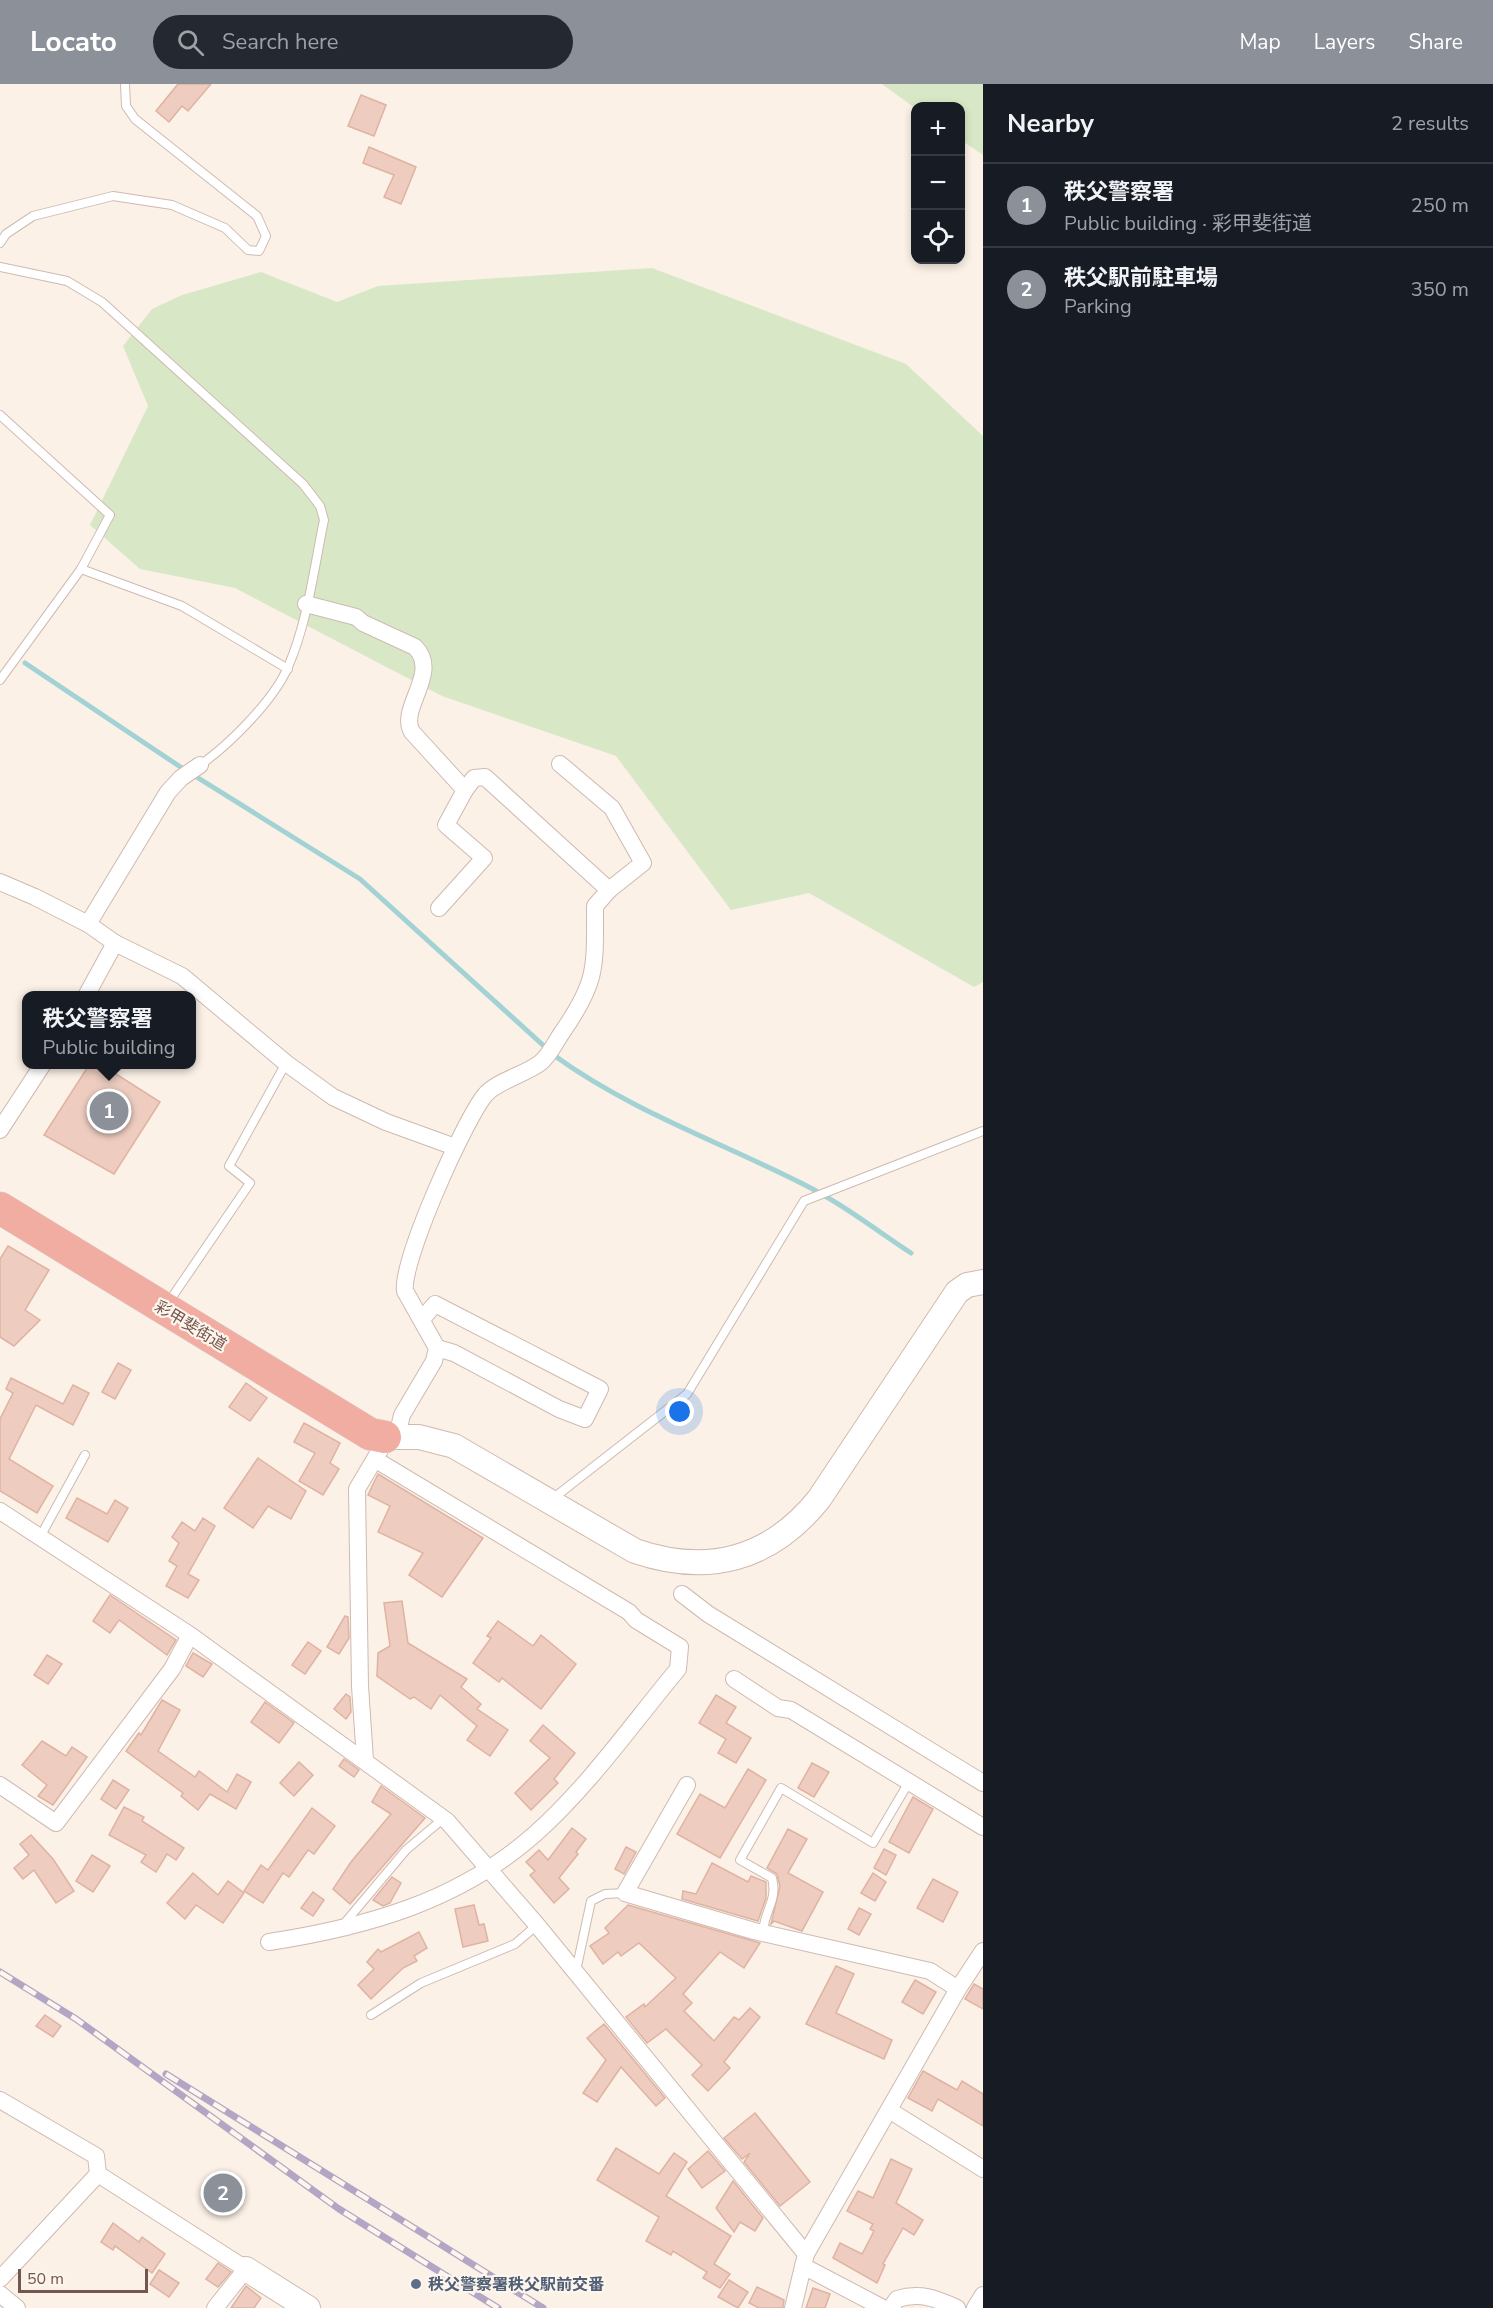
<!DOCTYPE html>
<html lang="en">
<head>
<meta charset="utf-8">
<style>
  body { margin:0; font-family:"Nunito Sans","Noto Sans JP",sans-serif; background:#242831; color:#f1f3f6 }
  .controls { position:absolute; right:18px; top:18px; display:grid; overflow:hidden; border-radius:12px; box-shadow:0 3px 9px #0003 }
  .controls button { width:54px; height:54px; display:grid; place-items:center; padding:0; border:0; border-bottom:2px solid #363941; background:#171b24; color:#f1f3f6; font:30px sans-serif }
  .scale { position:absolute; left:18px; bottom:15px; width:130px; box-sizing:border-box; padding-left:6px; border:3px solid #73564d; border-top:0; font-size:16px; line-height:21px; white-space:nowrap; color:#73564d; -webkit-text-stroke:4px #fef5ed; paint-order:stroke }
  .you { position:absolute; left:680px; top:1328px; width:21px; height:21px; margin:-15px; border:4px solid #fff; border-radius:50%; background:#1a73e8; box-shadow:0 0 0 9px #1a73e833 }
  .badge { display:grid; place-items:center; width:39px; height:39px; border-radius:50%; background:#8c9099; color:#fff; font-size:20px; font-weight:700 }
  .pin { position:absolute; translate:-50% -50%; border:3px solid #fff; box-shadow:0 2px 6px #0006 }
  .popup { position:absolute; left:22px; top:907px; width:174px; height:78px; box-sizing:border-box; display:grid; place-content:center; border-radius:12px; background:#171b24; filter:drop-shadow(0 2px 4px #0005); font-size:20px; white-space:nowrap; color:#9ea1a6 }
  .popup b { font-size:22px; color:#f1f3f6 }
  .popup::after { content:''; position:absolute; left:50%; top:100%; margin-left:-12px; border:12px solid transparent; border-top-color:#171b24 }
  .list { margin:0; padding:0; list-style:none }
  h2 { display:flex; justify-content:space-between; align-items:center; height:78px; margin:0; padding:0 24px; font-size:26px }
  h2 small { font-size:20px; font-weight:400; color:#9ea1a6 }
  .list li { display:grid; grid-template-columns:39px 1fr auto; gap:18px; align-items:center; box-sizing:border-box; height:84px; padding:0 24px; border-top:2px solid #363941 }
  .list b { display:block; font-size:22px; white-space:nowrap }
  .list p { margin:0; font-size:20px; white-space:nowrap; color:#9ea1a6 }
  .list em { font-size:20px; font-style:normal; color:#9ea1a6 }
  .icon { flex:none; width:33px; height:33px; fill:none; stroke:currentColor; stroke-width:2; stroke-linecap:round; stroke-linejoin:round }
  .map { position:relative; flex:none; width:983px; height:2224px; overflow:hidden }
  header { display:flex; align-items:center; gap:36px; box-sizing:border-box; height:84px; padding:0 30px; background:#8c9099; color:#fff }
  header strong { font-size:28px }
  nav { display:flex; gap:33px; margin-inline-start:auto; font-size:21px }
  .search { width:420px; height:54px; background:#242831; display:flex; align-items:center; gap:15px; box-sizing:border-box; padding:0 21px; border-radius:33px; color:#9ea1a6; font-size:22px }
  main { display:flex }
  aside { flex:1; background:#171b24 }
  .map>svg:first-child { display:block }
  .green { fill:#d8e8c6 }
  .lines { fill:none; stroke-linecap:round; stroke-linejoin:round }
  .stream { stroke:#a3d2d4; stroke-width:5 }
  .building { fill:#eecdc0; stroke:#e0b2a2; stroke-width:1.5 }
  .lane-casing { stroke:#cebab1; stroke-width:10 }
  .street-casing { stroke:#cebab1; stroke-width:18 }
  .secondary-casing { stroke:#d0b9ae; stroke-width:26 }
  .highway-casing { stroke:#d8d0cd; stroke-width:33 }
  .lane { stroke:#fff; stroke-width:8 }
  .street { stroke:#fff; stroke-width:16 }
  .secondary { stroke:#fff; stroke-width:24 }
  .highway { stroke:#f1ada2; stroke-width:32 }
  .rail-casing { stroke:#b2a6c4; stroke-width:7 }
  .rail { stroke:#fef5ed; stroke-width:4.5; stroke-dasharray:14; stroke-linecap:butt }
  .service-dot { fill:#5c6f8a; stroke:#fef5ed; stroke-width:2 }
  .labels { text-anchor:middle; stroke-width:4.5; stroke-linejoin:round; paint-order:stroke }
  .street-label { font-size:16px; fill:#73564d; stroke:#fef5ed }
  .service-label { font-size:16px; font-weight:bold; fill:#4e5e75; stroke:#fef5ed; text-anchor:start }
</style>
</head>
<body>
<header>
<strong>Locato</strong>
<div class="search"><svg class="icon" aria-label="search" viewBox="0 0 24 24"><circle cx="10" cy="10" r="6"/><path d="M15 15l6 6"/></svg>Search here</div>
<nav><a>Map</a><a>Layers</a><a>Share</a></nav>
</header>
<main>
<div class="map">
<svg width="983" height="2224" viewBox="0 0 983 2224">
  <rect width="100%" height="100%" fill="#fbf1e7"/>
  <g class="green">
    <polygon points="882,0 983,0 983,71 961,56 960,22 915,24"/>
    <polygon points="652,184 906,280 983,352 983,898 974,903 809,809 731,826 616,672 442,612 235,504 140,485 90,441 148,322 123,262 152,225 182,211 261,188 337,218 378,202"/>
  </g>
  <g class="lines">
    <path class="stream" d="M25,579L179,682L360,795L555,972C631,1027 720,1058 803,1100C841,1119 876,1146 911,1169"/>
  </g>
  <g class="building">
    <polygon points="178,0 211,0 188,27 182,22 169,38 156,27"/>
    <polygon points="361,11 386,21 374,52 348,42"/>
    <polygon points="369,63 416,83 401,120 384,113 394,91 363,79"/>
    <polygon points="89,981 102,981 160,1018 114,1090 44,1051"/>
    <polygon points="8,1162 49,1186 25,1226 40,1236 14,1262 0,1253 0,1175"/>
    <polygon points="118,1279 131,1286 115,1315 102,1308"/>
    <polygon points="11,1294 63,1320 73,1301 89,1309 73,1341 36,1321 9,1375 53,1402 37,1429 0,1407 0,1335 13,1309 6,1305"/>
    <polygon points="246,1299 267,1314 250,1337 229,1323"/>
    <polygon points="304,1339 340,1359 330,1379 339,1385 323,1411 299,1397 315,1369 294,1358"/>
    <polygon points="258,1374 306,1407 291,1435 268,1422 253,1444 224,1424"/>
    <polygon points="378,1390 483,1454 442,1513 409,1491 423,1469 378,1448 390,1422 368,1411"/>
    <polygon points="77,1414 107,1430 115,1416 128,1424 108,1458 66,1434"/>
    <polygon points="203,1434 215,1442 188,1490 199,1496 188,1514 166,1502 177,1482 169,1477 179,1459 172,1453 182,1438 195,1447"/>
    <polygon points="110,1511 176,1556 167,1571 119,1536 110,1549 93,1537"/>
    <polygon points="402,1517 408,1559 467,1595 461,1603 481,1620 477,1625 508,1646 490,1672 467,1656 477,1642 440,1611 431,1625 414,1613 410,1615 377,1592 378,1569 390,1562 384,1519"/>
    <polygon points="345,1532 348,1533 349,1554 339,1570 327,1563"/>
    <polygon points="498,1537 533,1562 541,1551 576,1580 541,1625 502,1594 499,1598 473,1579 491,1554 487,1552"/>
    <polygon points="308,1558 321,1567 305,1590 292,1581"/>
    <polygon points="193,1569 212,1580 203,1593 186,1582"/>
    <polygon points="47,1571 62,1580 48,1600 34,1591"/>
    <polygon points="346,1610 350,1613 351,1628 346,1635 334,1625"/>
    <polygon points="716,1611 736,1623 726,1639 751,1654 736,1679 718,1669 726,1655 699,1639"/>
    <polygon points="162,1616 180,1626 158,1667 195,1693 199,1687 227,1708 237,1690 251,1698 236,1725 210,1710 198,1726 181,1712 183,1709 126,1667 139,1649 141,1651"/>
    <polygon points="265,1618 294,1639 279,1659 251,1638"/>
    <polygon points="543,1641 575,1669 554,1695 558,1699 531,1726 515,1709 550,1674 530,1657"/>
    <polygon points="42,1657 66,1672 72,1663 87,1673 53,1721 38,1712 47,1701 22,1681"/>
    <polygon points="344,1675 359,1686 354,1693 339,1682"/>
    <polygon points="299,1678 313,1691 294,1712 280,1699"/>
    <polygon points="812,1679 829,1688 814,1713 798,1704"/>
    <polygon points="748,1685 766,1696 720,1774 677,1750 700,1710 725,1724"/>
    <polygon points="113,1696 129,1706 116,1725 101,1715"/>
    <polygon points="381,1702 425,1734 350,1820 333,1805 351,1778 391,1730 372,1718"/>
    <polygon points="913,1713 933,1725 909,1769 889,1758"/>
    <polygon points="124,1723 144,1733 142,1737 184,1764 176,1776 167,1770 156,1788 141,1778 146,1771 109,1751"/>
    <polygon points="312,1724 335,1742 314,1770 308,1766 289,1793 283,1789 263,1819 244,1807 261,1781 268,1786"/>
    <polygon points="572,1744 586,1755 576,1768 578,1770 559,1794 569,1805 554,1819 530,1791 535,1787 526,1778 539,1766 548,1776"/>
    <polygon points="788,1745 807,1755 788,1789 823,1808 802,1847 774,1837 771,1840 780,1802 777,1790 767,1784"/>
    <polygon points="31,1751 53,1775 74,1807 56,1819 34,1786 23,1795 14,1784 29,1771 20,1760"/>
    <polygon points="626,1763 636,1768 624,1790 615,1785"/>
    <polygon points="884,1765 896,1771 886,1791 874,1784"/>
    <polygon points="92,1771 110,1782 93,1808 76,1797"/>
    <polygon points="712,1779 748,1798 751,1792 766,1798 766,1814 758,1837 682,1815 683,1807 696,1810"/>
    <polygon points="193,1789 218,1811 228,1797 244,1809 223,1839 196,1821 185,1835 167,1819"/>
    <polygon points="873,1789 886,1798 875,1817 861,1809"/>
    <polygon points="392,1793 401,1799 390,1819 383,1822 373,1816"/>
    <polygon points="933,1795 958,1808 943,1838 917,1824"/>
    <polygon points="313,1808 324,1816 313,1832 301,1824"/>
    <polygon points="474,1821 479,1841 484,1840 488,1857 463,1863 455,1825"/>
    <polygon points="628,1821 760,1859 744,1884 720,1868 683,1910 692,1919 684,1927 714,1957 734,1933 739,1936 750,1924 760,1933 724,1978 730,1984 708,2007 692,1991 702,1981 666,1945 647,1959 626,1933 644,1920 645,1923 676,1894 639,1859 621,1872 618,1868 603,1880 590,1862 609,1849 605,1844"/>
    <polygon points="859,1824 871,1830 859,1851 848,1845"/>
    <polygon points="419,1848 427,1864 414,1872 417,1877 403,1884 371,1915 358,1901 374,1885 367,1878 378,1865 381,1868"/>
    <polygon points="836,1882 854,1890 836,1929 892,1956 884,1975 806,1940"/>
    <polygon points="915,1896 936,1908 923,1930 902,1918"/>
    <polygon points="974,1900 983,1905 983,1925 965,1915"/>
    <polygon points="45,1931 61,1942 53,1953 36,1942"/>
    <polygon points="604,1940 665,2014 656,2022 621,1983 597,2018 583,2009 606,1976 587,1954"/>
    <polygon points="923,1987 957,2006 962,1997 983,2010 983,2042 938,2015 932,2027 908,2014"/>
    <polygon points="755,2029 810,2098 780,2122 744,2078 750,2069 742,2075 724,2054"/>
    <polygon points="616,2064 659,2090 674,2069 687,2078 666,2112 731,2152 714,2180 730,2190 720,2204 703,2194 707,2188 673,2167 671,2171 646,2157 659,2133 597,2096"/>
    <polygon points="708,2067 725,2087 702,2104 688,2085"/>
    <polygon points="891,2075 912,2085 896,2119 923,2136 914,2151 903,2144 883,2180 885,2181 877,2199 833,2174 840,2159 862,2170 874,2147 870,2145 873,2140 847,2127 858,2107 873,2114"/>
    <polygon points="733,2097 763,2134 755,2147 740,2138 734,2148 716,2124"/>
    <polygon points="113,2139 139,2158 142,2153 165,2170 152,2189 115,2162 113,2166 101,2158"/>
    <polygon points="218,2179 231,2188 218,2203 206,2195"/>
    <polygon points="159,2186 179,2199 169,2213 150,2200"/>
    <polygon points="729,2196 748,2208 738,2224 718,2213"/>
    <polygon points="246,2202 261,2214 254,2224 231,2224"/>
    <polygon points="757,2203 784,2216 783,2224 759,2224 749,2219"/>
    <polygon points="813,2204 830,2210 825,2224 806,2224"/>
  </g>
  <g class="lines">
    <g class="lane-casing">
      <g id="lane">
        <polyline points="0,159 6,150 33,132 113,112 172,121 225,144 248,166 259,167 266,152 257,132 135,35 126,22 125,0"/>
        <path d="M0,183L67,197L102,218L303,400L320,422L324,436C314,484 308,537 288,583C274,616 229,661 200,681"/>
        <polyline points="0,331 110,431 81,485 0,596"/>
        <polyline points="81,485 182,522 288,585"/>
        <polyline points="168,1219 250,1099 229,1082 286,979"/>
        <polyline points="551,1416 687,1310 804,1117 983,1047"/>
        <polyline points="40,1453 85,1371"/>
        <polyline points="343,1841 406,1766 444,1734"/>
        <path d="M763,1849C764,1826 778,1817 772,1794L740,1776L781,1704L873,1759L909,1698"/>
        <polyline points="576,1887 591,1817 605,1810 625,1809"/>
        <polyline points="371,1931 421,1899 515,1860 537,1841"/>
      </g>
    </g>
    <g class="street-casing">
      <g id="street">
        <path d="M306,520L356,533L363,539L415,563C441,589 398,624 412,648L465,706L474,694L485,693L609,806L595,822C595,884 598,897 561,950C555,959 549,972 540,979C526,990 495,998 485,1011C464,1037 401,1177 405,1207L437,1264L434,1277L402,1331L397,1352"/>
        <polyline points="560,680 612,724 643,779 609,806"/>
        <polyline points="0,798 35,813 88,840 115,859 182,892 286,979 333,1013 386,1038 455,1063"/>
        <polyline points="439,824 484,774 446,741 465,706"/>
        <polyline points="88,840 168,708 181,694 200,681"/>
        <polyline points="86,912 115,859"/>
        <polyline points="0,1046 43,980"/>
        <polyline points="423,1234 435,1220 600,1305 585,1335 559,1325 454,1269 437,1264"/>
        <polyline points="0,1427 190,1551 447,1737 537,1841 806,2170"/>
        <polyline points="682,1510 708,1530 983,1699"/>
        <polyline points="734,1595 778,1624 791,1626 983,1743"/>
        <polyline points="365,1676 360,1602 357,1405 380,1366"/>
        <polyline points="0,1701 56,1739 172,1585 190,1551"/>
        <polyline points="687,1701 625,1809 754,1847 930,1887 958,1905"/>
        <path d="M269,1858C367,1843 459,1817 535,1750C589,1702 632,1640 678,1585L680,1563L636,1536L629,1528L376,1376"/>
        <polyline points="0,2016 96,2072 98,2090 246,2185 215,2224"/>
        <polyline points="889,2026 983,2085"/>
        <polyline points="803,2182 883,2224"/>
        <polyline points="0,2195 98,2090"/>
        <polyline points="0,2210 17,2224"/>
        <polyline points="793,2224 806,2170 958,1905 983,1867"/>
        <path d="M891,2224L897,2215C920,2208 935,2214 957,2224"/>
        <polyline points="975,2224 983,2211"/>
      </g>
    </g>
    <g class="secondary-casing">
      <g id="secondary">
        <path d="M385,1353H419L454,1362L635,1467C708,1492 770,1476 819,1415L957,1208L967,1201L983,1198"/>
        <polyline points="246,2185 308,2224"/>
      </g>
    </g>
    <g class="highway-casing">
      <polyline id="highway" points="0,1124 370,1350 385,1353"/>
    </g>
    <use href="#lane" class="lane"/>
    <use href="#street" class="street"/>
    <use href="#secondary" class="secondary"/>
    <use href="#highway" class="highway"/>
    <g class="rail-casing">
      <g id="rail">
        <polyline points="0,1888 76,1935 339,2125 498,2224"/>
        <polyline points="166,1990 543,2224"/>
      </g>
    </g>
    <use href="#rail" class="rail"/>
  </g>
  <circle class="service-dot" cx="416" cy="2200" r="6"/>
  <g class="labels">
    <g class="street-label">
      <text transform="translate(191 1241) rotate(31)" y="6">彩甲斐街道</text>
    </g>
    <g class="service-label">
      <text x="428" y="2206">秩父警察署秩父駅前交番</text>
    </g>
  </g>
</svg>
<div class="controls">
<button>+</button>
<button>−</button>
<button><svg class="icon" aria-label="locate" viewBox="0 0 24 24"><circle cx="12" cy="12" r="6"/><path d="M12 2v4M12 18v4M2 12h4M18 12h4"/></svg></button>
</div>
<div class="scale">50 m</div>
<div class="you"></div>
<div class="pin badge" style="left:109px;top:1027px">1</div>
<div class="popup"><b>秩父警察署</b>Public building</div>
<div class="pin badge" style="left:223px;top:2109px">2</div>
</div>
<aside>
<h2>Nearby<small>2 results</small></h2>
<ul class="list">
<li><span class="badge">1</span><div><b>秩父警察署</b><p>Public building · 彩甲斐街道</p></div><em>250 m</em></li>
<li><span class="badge">2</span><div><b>秩父駅前駐車場</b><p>Parking</p></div><em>350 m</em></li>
</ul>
</aside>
</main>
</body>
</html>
